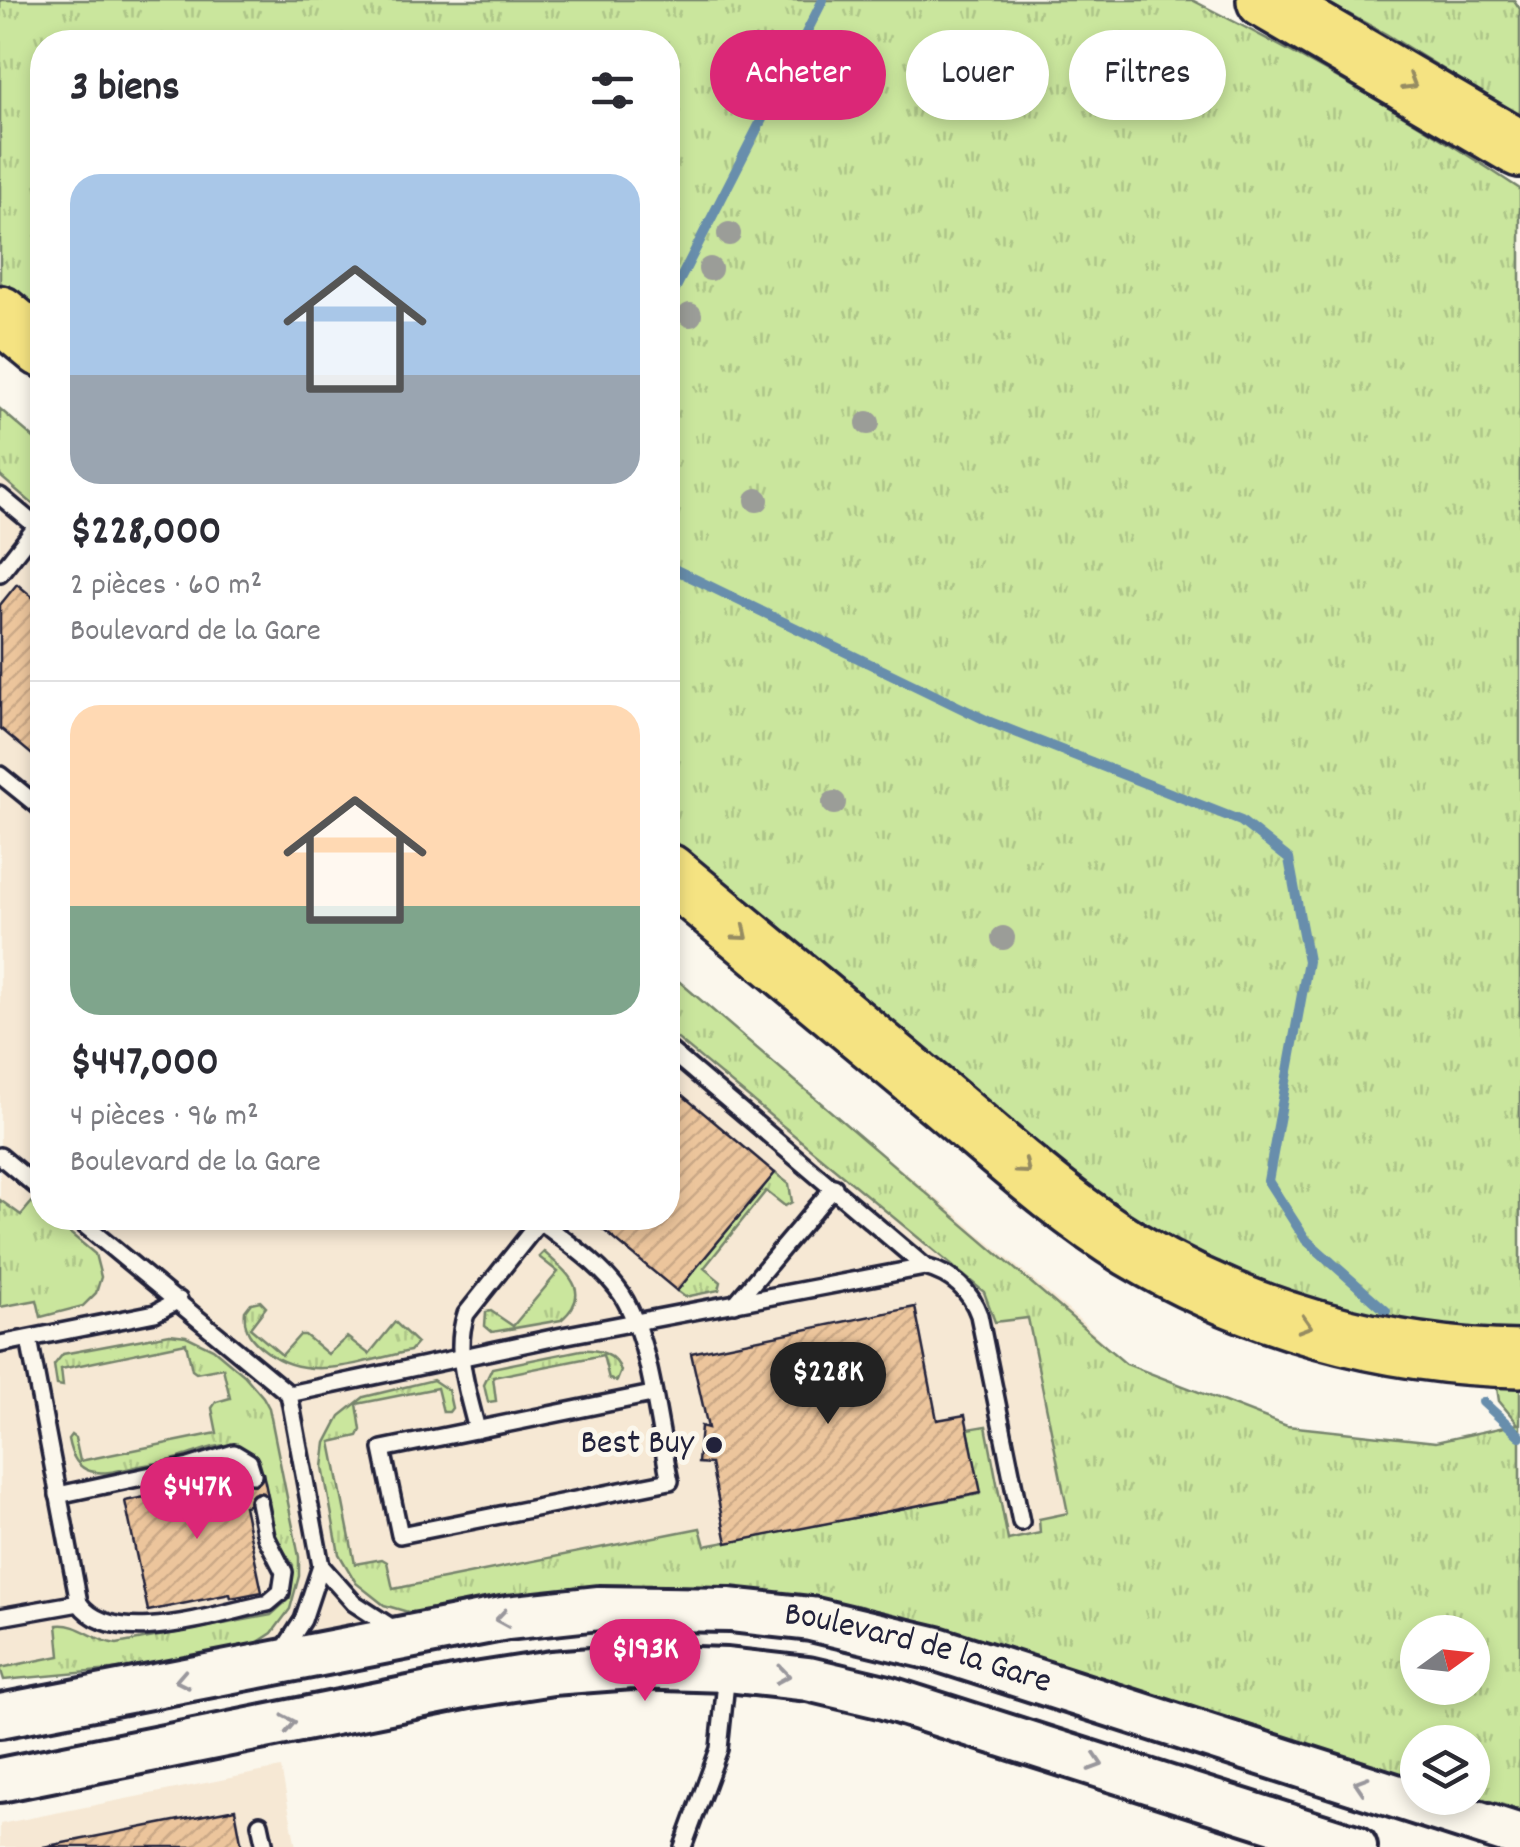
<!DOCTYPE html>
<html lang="fr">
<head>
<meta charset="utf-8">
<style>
	:root { --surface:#fff; --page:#f2f2f3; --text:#2b2b33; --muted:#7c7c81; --line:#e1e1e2; --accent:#db2777 }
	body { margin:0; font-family:Dekko,sans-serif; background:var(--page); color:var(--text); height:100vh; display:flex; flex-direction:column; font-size:38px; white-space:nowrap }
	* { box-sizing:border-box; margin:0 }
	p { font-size:32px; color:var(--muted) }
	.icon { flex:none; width:55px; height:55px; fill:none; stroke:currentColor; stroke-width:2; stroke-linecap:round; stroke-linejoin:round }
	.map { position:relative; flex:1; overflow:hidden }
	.sheet { position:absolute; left:30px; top:30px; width:650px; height:1200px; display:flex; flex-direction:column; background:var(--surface); border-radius:40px; box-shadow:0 5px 15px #0003 }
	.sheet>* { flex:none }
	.hud { position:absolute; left:710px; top:30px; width:660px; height:90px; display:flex; gap:20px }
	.needle { width:65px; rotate:75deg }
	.controls { position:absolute; left:1400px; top:1615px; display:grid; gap:20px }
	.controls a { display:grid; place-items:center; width:90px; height:90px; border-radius:50%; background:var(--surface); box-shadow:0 5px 15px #0003; font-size:50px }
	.price { position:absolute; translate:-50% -85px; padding:0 22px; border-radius:35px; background:var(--accent); color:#fff; font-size:32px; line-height:65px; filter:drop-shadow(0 2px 5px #0008) }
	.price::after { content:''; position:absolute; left:50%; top:60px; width:30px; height:22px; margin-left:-15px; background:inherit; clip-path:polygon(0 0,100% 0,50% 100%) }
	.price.current { background:#222; color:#fff }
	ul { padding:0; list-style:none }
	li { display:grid; align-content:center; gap:20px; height:530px; padding:0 40px }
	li+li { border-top:2px solid var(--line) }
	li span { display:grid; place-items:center; height:310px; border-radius:30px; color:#555 }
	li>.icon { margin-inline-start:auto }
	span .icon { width:180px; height:180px; fill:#fffc; stroke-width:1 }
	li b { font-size:42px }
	h2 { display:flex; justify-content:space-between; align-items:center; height:120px; padding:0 40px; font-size:42px }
	.chip { padding:0 35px; border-radius:45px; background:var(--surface); box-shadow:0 5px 15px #0003; font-size:35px; line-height:90px }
	.chip.current { background:var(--accent); color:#fff }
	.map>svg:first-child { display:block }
</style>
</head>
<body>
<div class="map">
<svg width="1520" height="1847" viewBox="0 0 1520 1847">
	<defs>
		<pattern id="grass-tufts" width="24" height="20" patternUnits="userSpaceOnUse" patternTransform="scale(2.5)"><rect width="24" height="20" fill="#cae69d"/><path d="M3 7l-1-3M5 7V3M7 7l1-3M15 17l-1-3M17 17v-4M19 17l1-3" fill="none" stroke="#adc588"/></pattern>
		<pattern id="building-hatch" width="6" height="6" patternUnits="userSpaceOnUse" patternTransform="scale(2.5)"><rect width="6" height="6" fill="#ecc59c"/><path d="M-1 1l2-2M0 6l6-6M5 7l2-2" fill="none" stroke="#caa987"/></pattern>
	</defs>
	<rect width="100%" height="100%" fill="#fbf7ec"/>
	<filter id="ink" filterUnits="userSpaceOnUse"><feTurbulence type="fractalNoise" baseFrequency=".01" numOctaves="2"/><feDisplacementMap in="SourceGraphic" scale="20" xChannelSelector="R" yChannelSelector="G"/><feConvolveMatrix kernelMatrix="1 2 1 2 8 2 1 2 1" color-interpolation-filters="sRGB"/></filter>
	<g filter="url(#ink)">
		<g fill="#f6e8d4">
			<path d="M0,431L42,465V1218H668V978L951,1210L1080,1320L1126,1364L1119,1593L954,1632L855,1606L794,1595L715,1587L583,1588L519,1594L353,1628L108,1671L36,1675L4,1680L0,1673Z"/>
			<path d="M281,1768L296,1847H0V1824Z"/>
		</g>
		<g fill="url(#grass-tufts)" stroke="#76846c" stroke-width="2.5" fill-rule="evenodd">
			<path d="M0,0H1192C1305,57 1414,119 1520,189V1336L1378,1323L1234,1273L1176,1244L1132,1218L1052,1158L668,839V42H42V317L0,282Z"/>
			<path d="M1323,0H1514L1520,9V116L1386,34Z"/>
			<path d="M0,409L42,445V512L0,476Z"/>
			<path d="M668,972L1126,1364L1287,1426L1436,1442L1518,1424L1499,1401L1497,1388L1520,1387V1810L1473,1796L1472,1742H1418L1417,1779L1099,1682L954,1632L855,1606L794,1595L715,1587L645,1586L519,1594L426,1612H408L384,1605L356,1583L339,1554L323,1467L326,1443L340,1416L364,1397L433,1380L448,1390L452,1408L449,1412H443L437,1388L357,1404L361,1430L358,1436L331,1442L355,1564L382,1559L387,1562L393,1589L700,1528L705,1546L980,1494L968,1429L986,1426L1008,1540L1040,1533L1039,1519L1068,1513L1028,1318L995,1322L984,1292L668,1031ZM1418,1632H1472V1688H1418Z"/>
			<path d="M775,1173L789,1184L792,1202L785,1206L766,1191L704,1268L721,1282L719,1290L685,1297L677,1291Z"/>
			<path d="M0,1200L21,1215L32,1202L42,1210V1218H52L95,1254L101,1277L96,1293L83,1306L41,1317L37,1300L0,1307Z"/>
			<path d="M544,1252C567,1273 594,1292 561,1320L492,1332L485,1326L486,1312L491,1311L513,1326L558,1272L539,1257Z"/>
			<path d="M260,1301L266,1307L250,1328L282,1355L300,1335H305L328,1354L347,1337L369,1354L395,1322L417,1343L410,1351C362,1361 308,1384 266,1351C251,1340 243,1330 245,1311L251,1303Z"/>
			<path d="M170,1334L186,1336L213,1349L244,1375L263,1397L269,1408L299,1557V1576L290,1609L272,1633L252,1646L154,1666L4,1680L0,1668L60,1656L57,1625C78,1622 95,1642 117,1644L271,1615L290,1598L293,1565L272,1532L263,1473H260C248,1430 217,1446 185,1456C171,1462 155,1463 140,1466C106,1473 76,1484 68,1439L71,1435L75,1438L80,1461L217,1433L212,1408L216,1402L230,1398L223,1368L196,1373L192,1370L186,1343L61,1369L63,1386L57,1385L54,1365L63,1354Z"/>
			<path d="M581,1350C598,1349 616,1354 621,1371L617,1381L609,1379L603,1355L493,1377L496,1401L488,1402L484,1385L492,1368Z"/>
		</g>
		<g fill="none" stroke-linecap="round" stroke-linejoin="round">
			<g stroke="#678eac" stroke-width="10">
				<path d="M668,303L823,0"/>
				<path d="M668,566L990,722L1241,821L1289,859L1308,961L1268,1181L1306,1240L1386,1311"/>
				<path d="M1483,1402L1520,1436"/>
			</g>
		</g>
		<g fill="url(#building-hatch)" stroke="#22223b" stroke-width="2.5">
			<path d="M17,584L42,605V763L0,728V605Z"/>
			<path d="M668,1083L775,1173L677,1291L589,1218H668Z"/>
			<path d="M915,1307L937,1420L965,1415L981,1493L727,1543L711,1464L698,1463L701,1426L708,1428L691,1353Z"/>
			<path d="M263,1473L269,1501L244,1506L262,1592L231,1598L230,1594L148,1611L125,1501Z"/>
			<path d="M235,1809L242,1847H43Z"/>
		</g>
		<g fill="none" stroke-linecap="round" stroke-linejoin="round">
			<g stroke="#22223b" stroke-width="22">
				<g id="lane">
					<path d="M0,496L42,531"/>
					<path d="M0,573L37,526"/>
					<path d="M0,775L42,809"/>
					<path d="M668,1049L925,1267C951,1274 970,1290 979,1315L1021,1522"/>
					<path d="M0,1156L42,1191"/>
					<path d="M76,1218L289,1394L321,1566L303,1620L283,1651"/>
					<path d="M536,1218C565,1241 601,1264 622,1295C651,1341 658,1427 670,1481L400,1535L382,1449L652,1394"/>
					<path d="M735,1304L834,1187"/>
					<path d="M0,1344L155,1313L179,1300"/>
					<path d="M289,1394L562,1336L925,1267"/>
					<path d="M477,1430C468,1392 453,1352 466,1314L540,1221"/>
					<path d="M58,1495L189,1467L234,1453L249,1462L253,1475"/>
					<path d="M321,1566L354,1603L397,1631"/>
					<path d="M79,1603C113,1651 218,1613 268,1603L281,1592L284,1572L266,1537L259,1502"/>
					<path d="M0,1617L79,1603L29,1339"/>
					<path d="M260,1824L265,1847"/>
					<path d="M683,1847L719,1749L727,1673"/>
				</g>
			</g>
			<g stroke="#22223b" stroke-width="50">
				<g id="secondary">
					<path id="s1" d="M0,1716L507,1618L599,1608L730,1610L811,1619L937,1649L1520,1836"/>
					<path d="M0,1780L469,1686L552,1673L632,1667L727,1670L808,1679L884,1697L1355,1847"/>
				</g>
			</g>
			<g stroke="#22223b" stroke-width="62">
				<g id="highway">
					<path d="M1265,0L1520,149"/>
					<path d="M0,314L42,349"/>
					<path d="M668,872C753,943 838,1014 924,1085C991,1140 1056,1203 1131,1249C1248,1319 1384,1357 1520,1359"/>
				</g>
			</g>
			<use href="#lane" stroke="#fbf7ec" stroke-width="15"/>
			<use href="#secondary" stroke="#fbf7ec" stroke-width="42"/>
			<use href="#highway" stroke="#f5e382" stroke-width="55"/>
		</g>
		<g fill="#9b9d98">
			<circle cx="729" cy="234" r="12"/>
			<circle cx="710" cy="269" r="12"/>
			<circle cx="690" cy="315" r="12"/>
			<circle cx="868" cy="423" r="12"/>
			<circle cx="757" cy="500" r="12"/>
			<circle cx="834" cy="803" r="12"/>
			<circle cx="1003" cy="938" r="12"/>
		</g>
		<defs><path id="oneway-chevron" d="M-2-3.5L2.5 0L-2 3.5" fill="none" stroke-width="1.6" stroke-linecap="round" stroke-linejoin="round" transform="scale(2.5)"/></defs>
		<g stroke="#968c62">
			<use href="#oneway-chevron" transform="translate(1410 83) rotate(31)"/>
			<use href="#oneway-chevron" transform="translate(742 934) rotate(40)"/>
			<use href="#oneway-chevron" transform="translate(1024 1168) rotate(40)"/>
			<use href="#oneway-chevron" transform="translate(1305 1325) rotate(17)"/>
		</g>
		<g stroke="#99979c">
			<use href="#oneway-chevron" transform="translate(502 1619) rotate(171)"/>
			<use href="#oneway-chevron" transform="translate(783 1675) rotate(9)"/>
			<use href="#oneway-chevron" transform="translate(182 1680) rotate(169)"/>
			<use href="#oneway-chevron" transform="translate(289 1723) rotate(-11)"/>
			<use href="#oneway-chevron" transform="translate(1096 1763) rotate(18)"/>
			<use href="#oneway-chevron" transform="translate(1361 1784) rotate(-162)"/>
		</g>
	</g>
	<circle fill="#22223b" stroke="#fbf7ec" stroke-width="4" cx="714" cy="1445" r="10"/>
	<g text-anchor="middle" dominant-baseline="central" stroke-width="10" stroke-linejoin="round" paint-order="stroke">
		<g font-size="35" fill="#22223b" stroke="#fbf7ec" text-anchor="end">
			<text x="694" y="1445">Best Buy</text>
		</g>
		<g font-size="35" fill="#22223b" stroke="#fbf7ec">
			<text stroke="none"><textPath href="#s1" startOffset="932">Boulevard de la Gare</textPath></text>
		</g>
	</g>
</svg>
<div class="controls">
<a><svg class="needle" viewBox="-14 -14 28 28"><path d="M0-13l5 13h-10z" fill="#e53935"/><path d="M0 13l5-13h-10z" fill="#7c7c81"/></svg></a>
<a><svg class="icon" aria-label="layers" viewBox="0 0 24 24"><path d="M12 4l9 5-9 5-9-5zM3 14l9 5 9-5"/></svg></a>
</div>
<b class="price current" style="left:828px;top:1427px">$228K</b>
<b class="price" style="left:197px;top:1542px">$447K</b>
<b class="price" style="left:645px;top:1704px">$193K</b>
<div class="hud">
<a class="chip current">Acheter</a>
<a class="chip">Louer</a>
<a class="chip">Filtres</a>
</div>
<section class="sheet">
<h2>3 biens<svg class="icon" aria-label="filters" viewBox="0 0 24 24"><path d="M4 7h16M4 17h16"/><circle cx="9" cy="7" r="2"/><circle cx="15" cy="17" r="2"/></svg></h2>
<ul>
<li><span style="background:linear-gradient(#a9c7e8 65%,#9aa5b1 0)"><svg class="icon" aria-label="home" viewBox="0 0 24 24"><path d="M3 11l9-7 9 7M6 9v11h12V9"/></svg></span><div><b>$228,000</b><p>2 pièces · 60 m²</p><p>Boulevard de la Gare</p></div></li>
<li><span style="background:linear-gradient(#ffd9b3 65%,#7fa58c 0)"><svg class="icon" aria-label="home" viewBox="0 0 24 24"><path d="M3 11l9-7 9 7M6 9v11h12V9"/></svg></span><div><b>$447,000</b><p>4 pièces · 96 m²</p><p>Boulevard de la Gare</p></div></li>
</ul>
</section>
</div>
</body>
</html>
